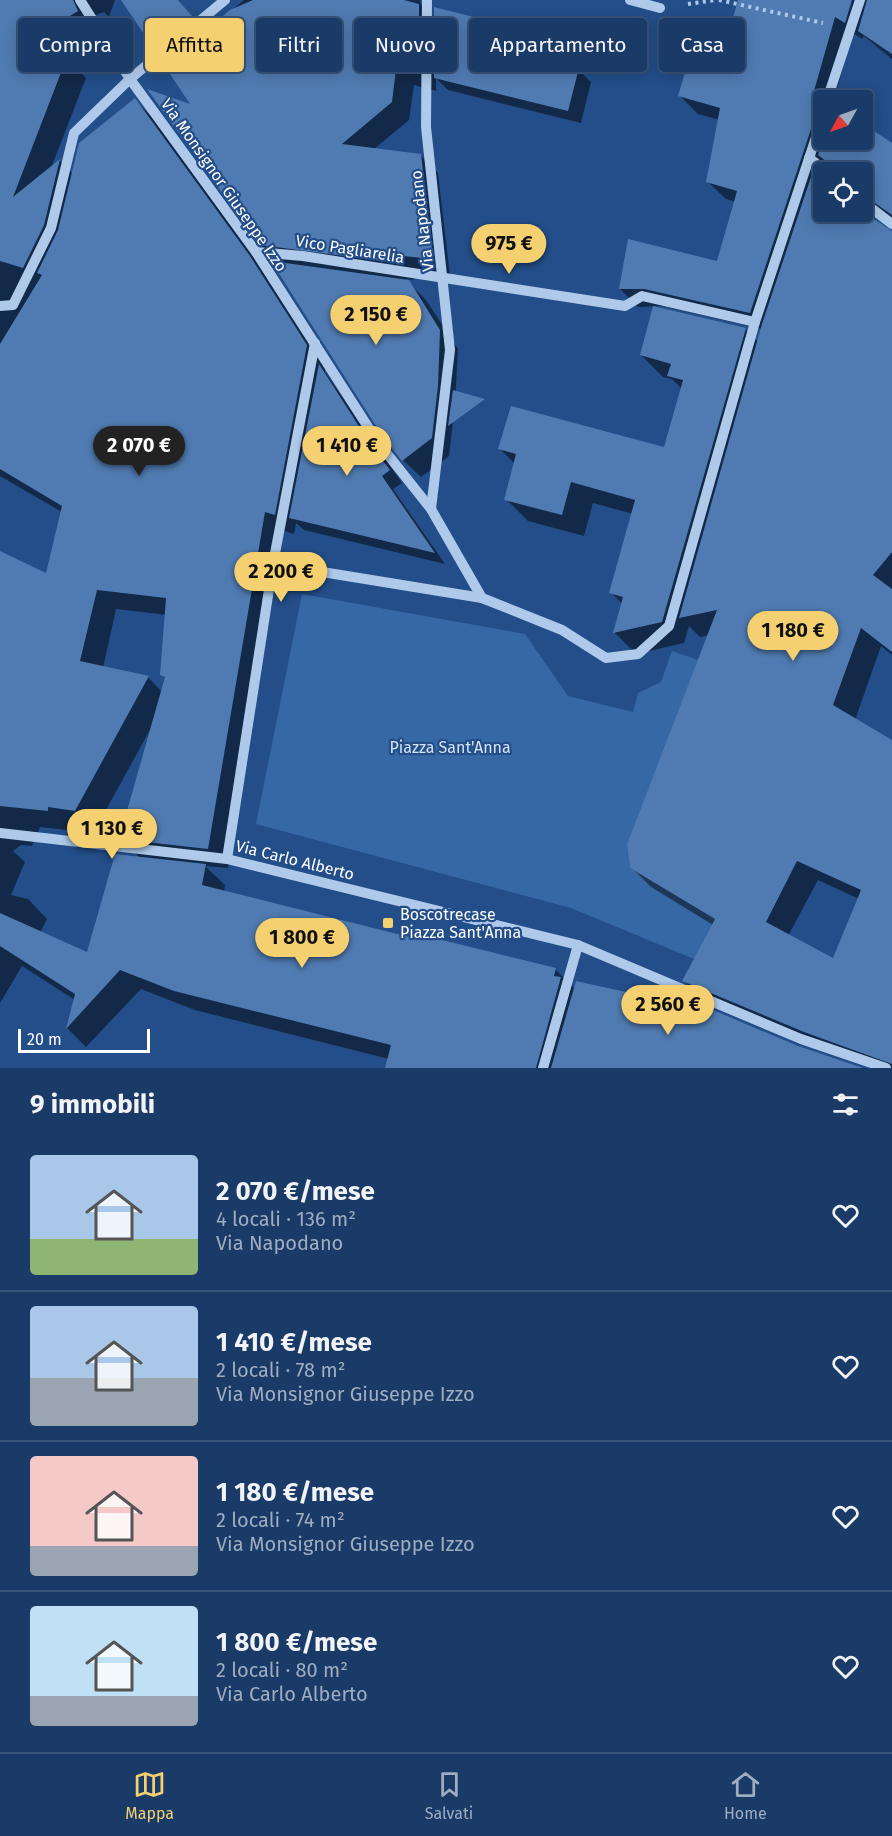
<!DOCTYPE html>
<html lang="it">
<head>
<meta charset="utf-8">
<style>
	:root { --surface:#1a3a67; --page:#23416d; --text:#f1f3f6; --muted:#9fadc0; --line:#38547b; --accent:#f5d071 }
	body { margin:0; font-family:"Fira Sans",sans-serif; background:var(--page); color:var(--text); height:100vh; display:flex; flex-direction:column; font-size:22px; white-space:nowrap }
	* { box-sizing:border-box; margin:0 }
	p { font-size:20px; color:var(--muted) }
	.icon { flex:none; width:33px; height:33px; fill:none; stroke:currentColor; stroke-width:2; stroke-linecap:round; stroke-linejoin:round }
	.map { position:relative; height:1068px; overflow:hidden }
	.drawer { display:flex; flex-direction:column; background:var(--surface); flex:1 }
	.drawer>* { flex:none }
	.top-card { position:absolute; left:18px; top:18px; width:856px; height:54px; display:flex; gap:12px }
	.needle { width:39px; rotate:230deg }
	.buttons { position:absolute; left:813px; top:90px; display:grid; gap:12px }
	.buttons a { display:grid; place-items:center; width:60px; height:60px; border-radius:6px; background:var(--surface); box-shadow:0 3px 15px #0003,0 0 0 2px var(--line); font-size:30px }
	.scale { position:absolute; left:18px; bottom:15px; width:132px; box-sizing:border-box; padding-left:6px; border:3px solid #fff; border-top:0; font-size:16px; line-height:21px; white-space:nowrap; color:#fff; -webkit-text-stroke:4px #234e89; paint-order:stroke }
	.price { position:absolute; translate:-50% -51px; padding:0 14px; border-radius:21px; background:var(--accent); color:#111; font-size:20px; line-height:39px; filter:drop-shadow(0 2px 3px #0008) }
	.price::after { content:''; position:absolute; left:50%; top:36px; width:18px; height:14px; margin-left:-9px; background:inherit; clip-path:polygon(0 0,100% 0,50% 100%) }
	.price.on { background:#222; color:#fff }
	ul { padding:0; list-style:none }
	li { display:flex; align-items:center; gap:18px; height:150px; padding:0 30px }
	li+li { border-top:2px solid var(--line) }
	li span { display:grid; place-items:center; flex:none; width:168px; height:120px; border-radius:6px; color:#555 }
	li>.icon { margin-inline-start:auto }
	span .icon { width:72px; height:72px; fill:#fffc; stroke-width:1 }
	li b { font-size:26px }
	h2 { display:flex; justify-content:space-between; align-items:center; height:72px; padding:0 30px; font-size:26px }
	.tag { padding:0 21px; border-radius:6px; background:var(--surface); box-shadow:0 3px 15px #0003,0 0 0 2px var(--line); font-size:21px; line-height:54px }
	.tag.on { background:var(--accent); color:#111 }
	.tab-bar { display:flex; justify-content:space-around; align-items:center; height:84px; border-top:2px solid var(--line); background:var(--surface); font-size:16px; color:var(--muted) }
	.tab-bar a { display:grid; justify-items:center; gap:3px }
	.tab-bar .on { color:var(--accent) }
	.map>svg:first-child { display:block }
</style>
</head>
<body>
<div class="map">
<svg width="892" height="1068" viewBox="0 0 892 1068">
	<rect width="100%" height="100%" fill="#234e89"/>
	<path fill="#3768a6" d="M302,594L525,634L568,696L633,712L638,693L661,682L672,651L698,660L627,844L630,868L715,919L694,959L571,908L256,824Z"/>
	<g fill="#0007" fill-rule="evenodd">
		<path d="M0,0H115L109,17L104,12L93,16L97,31L57,55L66,58L86,78L51,168L60,161L73,174L135,100L155,120L269,278L326,366L325,372L402,483L393,489L445,564L304,530L296,523L294,534L284,531L228,868L205,866L225,885L224,892L418,941L555,969L575,989L798,1048L860,1068H387L389,1059L195,1010L141,989L86,1047L67,1028L75,1000L22,966L0,1003V553L47,575L62,512L0,476ZM116,609L167,615L162,674L166,679L162,692L148,677L103,668ZM151,728L121,839L140,858L88,954L40,933L47,919L28,899L11,895L25,862L13,851L21,845L32,846L40,827L67,830L68,826L95,830Z"/>
		<path d="M123,0H178L206,32L244,0H420L426,23L436,33L552,38L565,51L561,65L578,69L591,82L581,123L448,90L436,78V91L414,85L409,120L374,149L421,156L438,173L450,276L409,272L414,280L405,279L426,300L458,349L455,405L449,456L421,477L403,460L281,264L261,244L194,107L167,60L155,48Z"/>
		<path d="M740,0H892V59L864,36L862,39L853,33L834,100H824V140H862L892,145V217H875L876,223L892,232V655L881,646L855,720L892,742V1068H874L704,1000L684,981L713,925L651,887L631,867L709,635L700,637L689,626L684,643L636,654L614,632L622,604L611,592L633,514L593,503L584,536L528,521L506,499L515,464L499,448L665,449L682,389L672,379L663,377L641,355L745,329L759,343L762,329L663,306L638,307L620,289L718,263L736,202L726,199L708,182L720,120L698,114L680,96L721,69ZM824,160L835,172H862V212H824L819,176ZM818,880L859,899L834,960L788,936Z"/>
	</g>
	<g fill="#507bb2" fill-rule="evenodd">
		<path d="M0,0H73L78,11L27,42L67,57L13,197L60,159L44,225L23,268L0,261Z"/>
		<path d="M121,0H178L193,17L154,49Z"/>
		<path d="M253,0H404L419,4V74L396,69L392,102L342,144L421,154L433,259L393,255L398,263L260,245L147,89L190,104L162,62L203,28L205,31L230,10Z"/>
		<path d="M738,0H852L845,23L835,17L814,91L821,95L822,106L817,111L750,313L644,289H619L628,239L717,261L737,191L706,182L720,108L678,96L689,59L720,67Z"/>
		<path d="M867,0H892V54L858,31Z"/>
		<path d="M434,7L553,37L547,60L579,68L568,111L434,78Z"/>
		<path d="M135,98L250,256L307,345L275,515L265,512L208,849L119,839L165,677L160,675L166,598L97,590L80,661L149,676L75,811L48,807V811L0,806V551L46,573L62,506L0,469V344L42,275L37,273L58,230L79,143Z"/>
		<path d="M862,123L892,143V215L862,194V172H834L832,166L818,155L824,138L862,140Z"/>
		<path d="M813,171L824,178V212L862,211L892,231V552L873,575L892,589V652L861,628L833,705L892,740V1064L804,1032L682,981L715,919L630,868L627,844L717,610L679,618L762,324ZM797,861L861,890L833,958L766,922Z"/>
		<path d="M271,261L409,280L440,330L438,386L432,438L402,461L383,437Z"/>
		<path d="M653,306L746,328L662,622L613,633L623,597L609,593L635,500L571,482L562,515L504,500L516,454L498,449L511,406L664,447L683,380L667,376L671,364L640,355Z"/>
		<path d="M319,364L371,445L390,470L382,476L435,553L289,518Z"/>
		<path d="M453,390L485,399L448,426Z"/>
		<path d="M115,854L206,864L202,885L417,939L418,934L556,968L554,976L561,977L536,1068H385L391,1045L174,991L120,970L66,1029L75,994L0,946V913L87,952Z"/>
		<path d="M576,981L671,1002L675,994L798,1046L863,1068H551Z"/>
	</g>
	<g fill="none" stroke-linecap="round" stroke-linejoin="round">
		<g stroke="#aec9ea" stroke-width="4" stroke-dasharray="3 4.5" stroke-linecap="butt">
			<path d="M719,0L823,23"/>
			<path d="M688,4L716,0"/>
		</g>
		<g stroke="#aec9ea" stroke-width="10">
			<path d="M80,0L130,79L256,252L377,441L431,509L482,598"/>
			<path d="M427,0L426,127L450,350L431,509"/>
			<path d="M630,0L660,8"/>
			<path d="M827,100L860,0"/>
			<path d="M809,158L827,172"/>
			<path d="M862,201L892,224"/>
			<path d="M256,252L303,256L625,306L642,296L755,322"/>
			<path d="M0,306L13,305L51,228L74,133L130,79L225,0"/>
			<path d="M273,564L482,598L562,630L606,658L638,654L669,626L755,322L824,113"/>
			<path d="M0,833L227,859L578,945L801,1039L886,1068"/>
			<path d="M227,859L273,564L315,343"/>
			<path d="M543,1068L578,945"/>
		</g>
	</g>
	<rect fill="#f5d071" stroke="#234e89" stroke-width="2" x="382" y="917" width="12" height="12" rx="3"/>
	<g text-anchor="middle" dominant-baseline="central" stroke-width="4.5" stroke-linejoin="round" paint-order="stroke">
		<g font-size="16" fill="#fff" stroke="#234e89">
			<text transform="translate(224 185) rotate(55)">Via Monsignor Giuseppe Izzo</text>
			<text transform="translate(422 221) rotate(-97)">Via Napodano</text>
			<text transform="translate(350 249) rotate(9)">Vico Pagliarelia</text>
			<text transform="translate(295 860) rotate(14)">Via Carlo Alberto</text>
		</g>
		<g font-size="16" fill="#d3e3f7" stroke="#234e89">
			<text x="450" y="747">Piazza Sant'Anna</text>
		</g>
		<g font-size="16" fill="#fff" stroke="#234e89" text-anchor="start">
			<text x="400" y="914">Boscotrecase<tspan x="400" dy="18">Piazza Sant'Anna</tspan></text>
		</g>
	</g>
</svg>
<div class="buttons">
<a><svg class="needle" viewBox="-14 -14 28 28"><path d="M0-13l5 13h-10z" fill="#e53935"/><path d="M0 13l5-13h-10z" fill="#9fadc0"/></svg></a>
<a><svg class="icon" aria-label="locate" viewBox="0 0 24 24"><circle cx="12" cy="12" r="6"/><path d="M12 2v4M12 18v4M2 12h4M18 12h4"/></svg></a>
</div>
<div class="scale">20 m</div>
<b class="price" style="left:509px;top:275px">975 €</b>
<b class="price" style="left:376px;top:346px">2 150 €</b>
<b class="price on" style="left:139px;top:477px">2 070 €</b>
<b class="price" style="left:347px;top:477px">1 410 €</b>
<b class="price" style="left:281px;top:603px">2 200 €</b>
<b class="price" style="left:793px;top:662px">1 180 €</b>
<b class="price" style="left:112px;top:860px">1 130 €</b>
<b class="price" style="left:302px;top:969px">1 800 €</b>
<b class="price" style="left:668px;top:1036px">2 560 €</b>
<div class="top-card">
<a class="tag">Compra</a>
<a class="tag on">Affitta</a>
<a class="tag">Filtri</a>
<a class="tag">Nuovo</a>
<a class="tag">Appartamento</a>
<a class="tag">Casa</a>
</div>
</div>
<section class="drawer">
<h2>9 immobili<svg class="icon" aria-label="filters" viewBox="0 0 24 24"><path d="M4 7h16M4 17h16"/><circle cx="9" cy="7" r="2"/><circle cx="15" cy="17" r="2"/></svg></h2>
<ul>
<li><span style="background:linear-gradient(#a9c7e8 70%,#8fb573 0)"><svg class="icon" aria-label="home" viewBox="0 0 24 24"><path d="M3 11l9-7 9 7M6 9v11h12V9"/></svg></span><div><b>2 070 €/mese</b><p>4 locali · 136 m²</p><p>Via Napodano</p></div><svg class="icon" aria-label="heart" viewBox="0 0 24 24"><path d="M12 20l-8-8c-3-5 5-10 8-4 3-6 11-1 8 4z"/></svg></li>
<li><span style="background:linear-gradient(#a9c7e8 60%,#9aa5b1 0)"><svg class="icon" aria-label="home" viewBox="0 0 24 24"><path d="M3 11l9-7 9 7M6 9v11h12V9"/></svg></span><div><b>1 410 €/mese</b><p>2 locali · 78 m²</p><p>Via Monsignor Giuseppe Izzo</p></div><svg class="icon" aria-label="heart" viewBox="0 0 24 24"><path d="M12 20l-8-8c-3-5 5-10 8-4 3-6 11-1 8 4z"/></svg></li>
<li><span style="background:linear-gradient(#f6c9c9 75%,#9aa5b1 0)"><svg class="icon" aria-label="home" viewBox="0 0 24 24"><path d="M3 11l9-7 9 7M6 9v11h12V9"/></svg></span><div><b>1 180 €/mese</b><p>2 locali · 74 m²</p><p>Via Monsignor Giuseppe Izzo</p></div><svg class="icon" aria-label="heart" viewBox="0 0 24 24"><path d="M12 20l-8-8c-3-5 5-10 8-4 3-6 11-1 8 4z"/></svg></li>
<li><span style="background:linear-gradient(#bfe0f5 75%,#9aa5b1 0)"><svg class="icon" aria-label="home" viewBox="0 0 24 24"><path d="M3 11l9-7 9 7M6 9v11h12V9"/></svg></span><div><b>1 800 €/mese</b><p>2 locali · 80 m²</p><p>Via Carlo Alberto</p></div><svg class="icon" aria-label="heart" viewBox="0 0 24 24"><path d="M12 20l-8-8c-3-5 5-10 8-4 3-6 11-1 8 4z"/></svg></li>
</ul>
</section>
<nav class="tab-bar">
<a class="on"><svg class="icon" aria-label="map" viewBox="0 0 24 24"><path d="M3 6l6-2 6 2 6-2v14l-6 2-6-2-6 2zM9 4v14M15 6v14"/></svg>Mappa</a>
<a><svg class="icon" aria-label="saved" viewBox="0 0 24 24"><path d="M7 4h10v16l-5-4-5 4z"/></svg>Salvati</a>
<a><svg class="icon" aria-label="home" viewBox="0 0 24 24"><path d="M3 11l9-7 9 7M6 9v11h12V9"/></svg>Home</a>
</nav>
</body>
</html>
